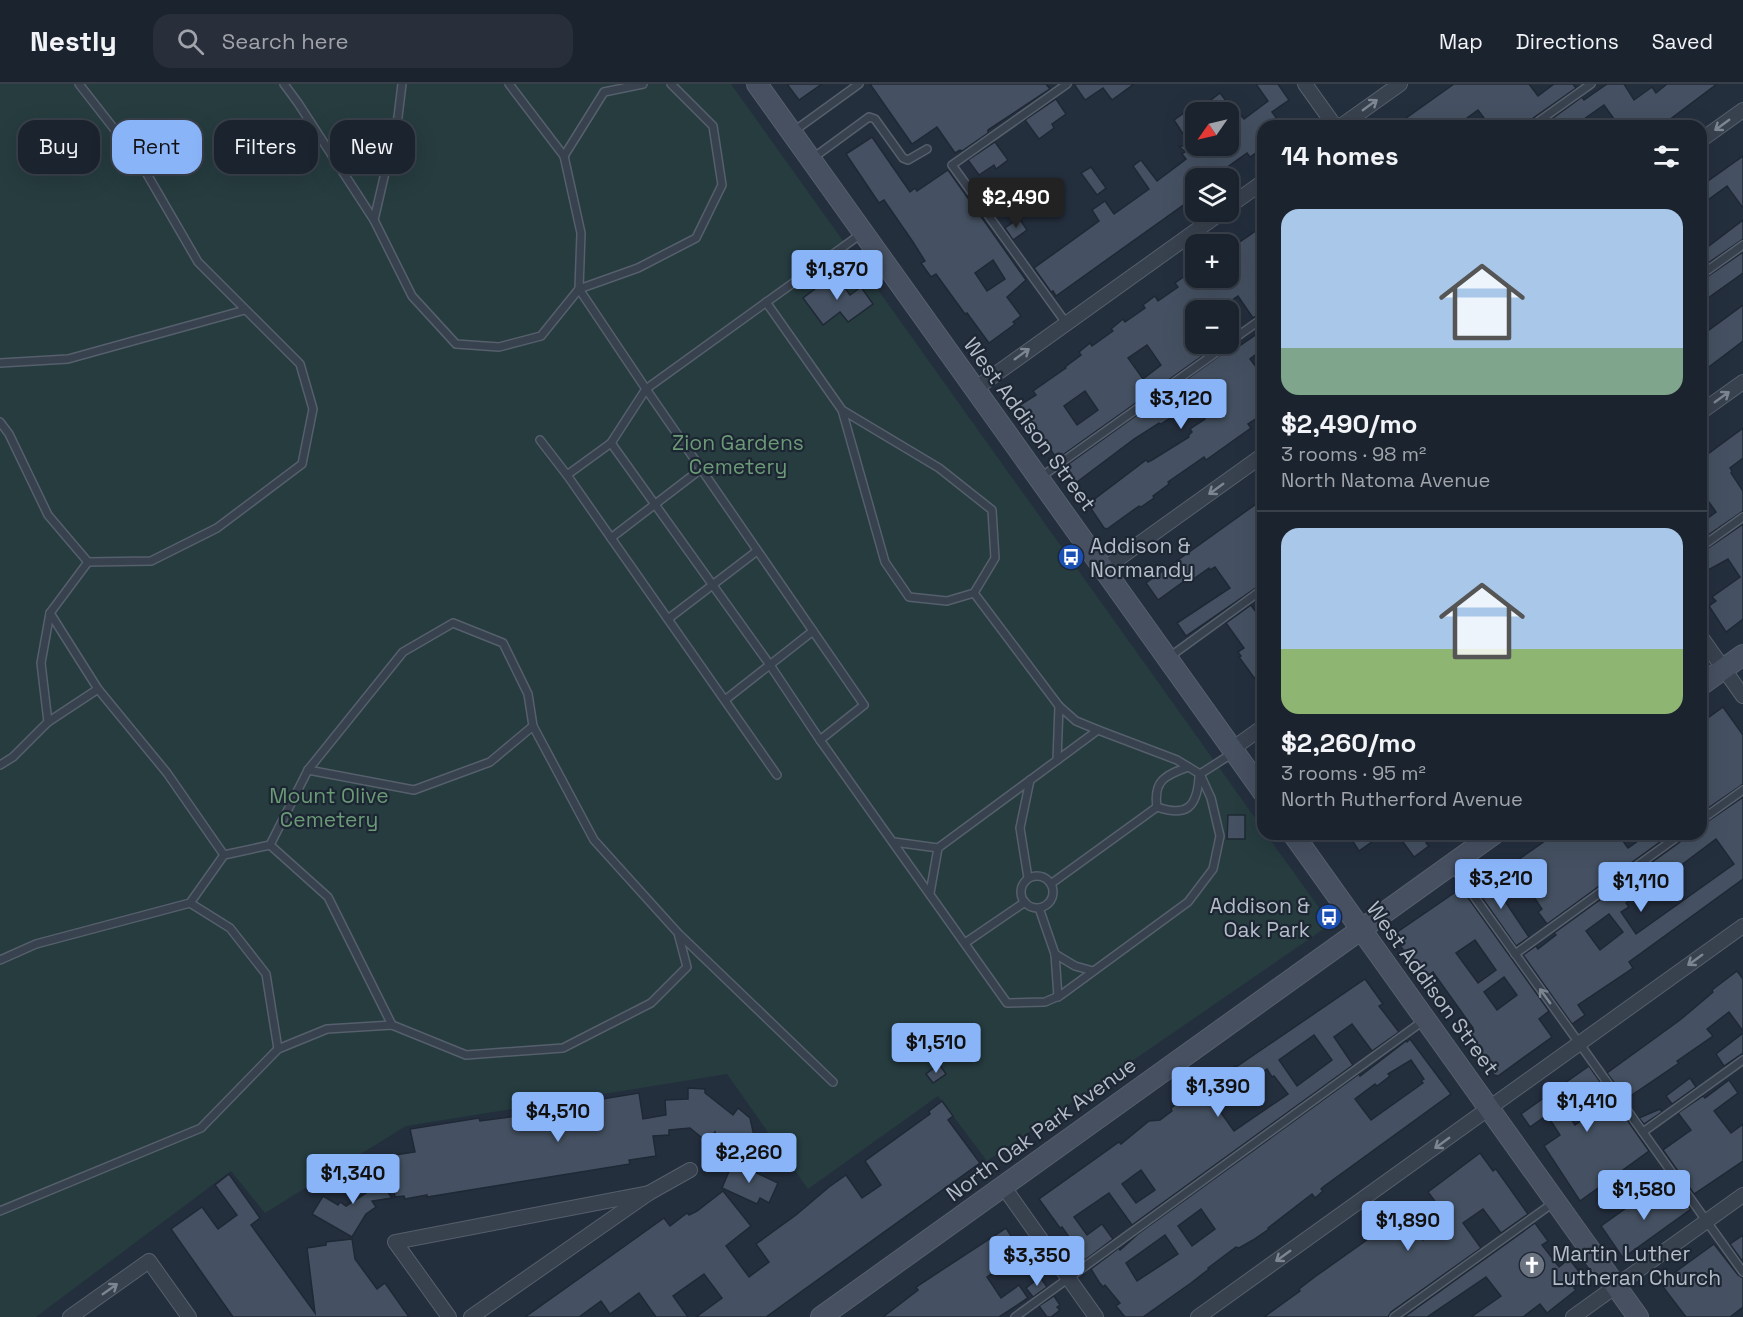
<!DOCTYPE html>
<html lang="en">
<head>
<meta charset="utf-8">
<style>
	:root { --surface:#1b232e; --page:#282f3a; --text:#f1f3f6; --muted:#a0a4aa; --line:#39404a; --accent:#8ab4f8 }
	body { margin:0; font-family:"Space Grotesk",sans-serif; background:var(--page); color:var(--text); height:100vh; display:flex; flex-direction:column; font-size:22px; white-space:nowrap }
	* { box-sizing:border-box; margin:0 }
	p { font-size:20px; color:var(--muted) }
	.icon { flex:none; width:33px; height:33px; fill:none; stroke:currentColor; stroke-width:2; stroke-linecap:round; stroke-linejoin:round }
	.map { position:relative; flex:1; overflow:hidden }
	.panel { position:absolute; left:1257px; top:36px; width:450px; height:720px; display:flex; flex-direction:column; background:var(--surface); border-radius:18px; box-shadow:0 6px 24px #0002,0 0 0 2px var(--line) }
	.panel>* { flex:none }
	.top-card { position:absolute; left:18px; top:36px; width:570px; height:54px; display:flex; gap:12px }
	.needle { width:39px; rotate:236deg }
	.buttons { position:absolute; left:1185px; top:18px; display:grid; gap:12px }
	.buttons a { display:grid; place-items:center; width:54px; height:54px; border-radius:12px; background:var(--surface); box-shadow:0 6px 24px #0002,0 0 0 2px var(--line); font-size:30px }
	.price { position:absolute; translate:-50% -51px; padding:0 14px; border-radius:6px; background:var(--accent); color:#111; font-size:20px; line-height:39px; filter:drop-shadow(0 2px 3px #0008) }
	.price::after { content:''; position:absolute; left:50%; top:36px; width:18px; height:14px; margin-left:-9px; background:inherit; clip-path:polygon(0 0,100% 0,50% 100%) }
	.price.active { background:#222; color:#fff }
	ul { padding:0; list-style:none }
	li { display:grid; align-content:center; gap:12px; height:318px; padding:0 24px }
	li+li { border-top:2px solid var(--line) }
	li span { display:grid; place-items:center; height:186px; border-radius:18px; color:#555 }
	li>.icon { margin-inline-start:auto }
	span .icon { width:108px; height:108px; fill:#fffc; stroke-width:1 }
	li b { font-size:26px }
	h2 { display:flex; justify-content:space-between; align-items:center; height:72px; padding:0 24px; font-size:26px }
	.chip { padding:0 21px; border-radius:18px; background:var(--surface); box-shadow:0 6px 24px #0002,0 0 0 2px var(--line); font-size:21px; line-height:54px }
	.chip.active { background:var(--accent); color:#111 }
	header { display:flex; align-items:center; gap:36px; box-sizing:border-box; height:84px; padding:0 30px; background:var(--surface); border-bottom:2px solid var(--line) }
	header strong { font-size:28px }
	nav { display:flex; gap:33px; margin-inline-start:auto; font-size:21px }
	.search { width:420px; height:54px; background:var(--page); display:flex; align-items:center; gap:15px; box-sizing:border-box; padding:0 21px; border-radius:18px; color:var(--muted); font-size:22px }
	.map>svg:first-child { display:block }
</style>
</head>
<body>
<header>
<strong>Nestly</strong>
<div class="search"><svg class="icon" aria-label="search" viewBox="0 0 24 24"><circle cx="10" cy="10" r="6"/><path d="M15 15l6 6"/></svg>Search here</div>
<nav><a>Map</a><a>Directions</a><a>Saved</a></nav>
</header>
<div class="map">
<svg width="1743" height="1233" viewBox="0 0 1743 1233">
	<rect width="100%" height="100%" fill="#242f3e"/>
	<path fill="#263c3f" d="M0,0H731L1263,745V750H1266L1331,840L987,1077L938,1012L808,1105L727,990L406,1042L265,1129L231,1087L36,1233H0Z"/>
	<g fill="#455162" stroke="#1f2835" stroke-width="1.5" fill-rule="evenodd">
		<path d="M787,0H822L799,16Z"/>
		<path d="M870,0H1046L1050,5L988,46V49L962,67L960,66L955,69L937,43L912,60Z"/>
		<path d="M1074,0H1134L1112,16L1103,4L1085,16Z"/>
		<path d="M1256,0H1278L1289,16L1272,28L1282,42H1263V57L1259,59L1263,64L1250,73L1247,69L1212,94H1196V112L1056,212L1053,207L1051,208L1034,184L1099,137L1092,126L1105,117L1114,130L1149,105L1133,82L1141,76L1157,97L1186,75L1182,70L1185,68L1179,62H1191L1174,36L1184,29L1196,47V62H1228V28H1220L1211,16L1220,9L1237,31L1239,29L1244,35L1268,17Z"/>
		<path d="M1454,0H1529L1538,12L1554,0H1573L1576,4L1529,37L1526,42H1490L1478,26L1456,42H1395Z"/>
		<path d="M1607,0H1624L1634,16L1652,3L1656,9L1667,0H1717L1661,42H1619L1604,21L1574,42H1542L1582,13L1584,16Z"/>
		<path d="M1056,15L1066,30L1052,40L1054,44L1039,55L1025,36Z"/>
		<path d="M872,53L910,108L915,104L917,107L948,86L1026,196L1007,213L1021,232L1013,238L1015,240L989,259L967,229L965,230L936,190L931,193L921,179L925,177L913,158L884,116L879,119L846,70ZM993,176L1005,195L987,207L975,189Z"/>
		<path d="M995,58L1008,76L996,85L994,81L979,91L968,76Z"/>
		<path d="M1743,72V124L1727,102L1701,121V102Z"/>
		<path d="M1091,83L1106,104L1097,111L1081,89Z"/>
		<path d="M1019,134L1027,146L1013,156L1005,144Z"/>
		<path d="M1743,136V155L1701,184V168Z"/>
		<path d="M1263,142V178L1259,181L1263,187V228L1253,234L1238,212L1219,225L1215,219L1203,226H1196V260H1219L1057,375L1020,321L1036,311L1033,307L1066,284L1065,283L1081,271L1079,268L1090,259L1092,262L1113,247L1111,245L1123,235L1125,238L1145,224L1143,221L1155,212L1158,217L1178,203L1175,199L1189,189L1192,194H1228V166ZM1147,261L1161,281L1143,295L1128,274ZM1085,307L1098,326L1077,341L1064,322Z"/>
		<path d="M1743,168V189L1701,219V197Z"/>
		<path d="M835,190L850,211L861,203L873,220L848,238L840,228L823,241L803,214Z"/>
		<path d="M1743,221V257L1701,289V252Z"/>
		<path d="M1263,241V265L1250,275L1263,292V330L1248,340L1251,344L1206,376L1204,373L1168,398L1169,400L1153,412L1154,414L1141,423L1139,422L1107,445L1104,444L1088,420L1146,376L1148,378L1152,376L1189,353L1188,352L1192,348L1190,345L1205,335L1191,316L1168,332L1170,334L1161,340L1159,339L1134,355L1073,401L1063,384L1236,260L1238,263L1261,247L1259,244Z"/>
		<path d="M1743,344V374L1730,384L1732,387L1731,389L1743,407V427L1701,456V439L1716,428L1701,407V375Z"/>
		<path d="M1263,415V499L1186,552L1177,539L1230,504L1215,483L1210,486L1209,484L1192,496L1190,493L1158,516L1146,499Z"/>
		<path d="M1743,440V535L1726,548L1709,522L1716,517L1712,513L1740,493L1728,475L1701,490V469Z"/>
		<path d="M1251,521L1263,538V606L1239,573L1241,572L1238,568L1244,564L1226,539Z"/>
		<path d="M1723,623L1743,651V700L1701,729V639Z"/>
		<path d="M1743,713V795L1629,878L1633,884L1578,921L1585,931L1572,940L1523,871L1536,862L1538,865L1556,851L1554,849L1684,755L1687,750H1701V742ZM1716,755L1734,780L1636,850L1621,828L1629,823L1626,819L1671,787L1672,788ZM1609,830L1623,848L1600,866L1586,847Z"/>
		<path d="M1228,731H1245V755H1227Z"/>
		<path d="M1348,750H1383L1359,767Z"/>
		<path d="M1397,750H1438L1426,759L1429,762L1414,773Z"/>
		<path d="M1555,750H1618L1628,764L1648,750H1671L1547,840L1538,828L1542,825L1530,807L1525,811L1505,785Z"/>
		<path d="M1485,792L1488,797L1490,795L1529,853L1516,862L1473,801Z"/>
		<path d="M1460,805L1462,809L1464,808L1549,927L1539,935L1552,953L1498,992L1494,991L1464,950L1473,944L1433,888L1423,895L1393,851ZM1475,856L1496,886L1478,899L1456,869ZM1504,893L1517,911L1497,926L1484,908Z"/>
		<path d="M1737,887L1743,895V947L1729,928L1707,945L1713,952L1677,977L1679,979L1626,1015L1607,989L1680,936L1713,908L1712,906Z"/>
		<path d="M1365,895L1383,920L1379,922L1399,948L1372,967L1352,940L1334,953L1353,981L1132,1141L1109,1109L1074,1133L1087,1151L1102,1140L1113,1155L1085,1176L1062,1143L1060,1144L1039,1115L1119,1058L1121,1060L1149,1037L1160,1036L1172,1027L1171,1024L1174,1022L1175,1018L1198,1002L1203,1004L1235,982L1236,983ZM1314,951L1332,976L1297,1002L1279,976ZM1267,985L1272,993L1274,992L1288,1010L1234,1047L1219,1026L1252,1005L1248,998ZM1141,1086L1155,1106L1136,1119L1122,1100Z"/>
		<path d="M1743,949V969L1724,982L1716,970Z"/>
		<path d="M1410,955L1451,1010L1323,1103L1321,1105L1323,1107L1315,1114L1312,1110L1268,1144L1269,1145L1253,1156L1239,1164L1236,1163L1208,1184L1209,1185L1191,1199L1143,1233H1125L1116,1222L1120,1219L1105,1201L1103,1203L1099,1198L1091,1185L1119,1164L1120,1166L1138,1150L1359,990L1360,992L1406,957L1407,958ZM1411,976L1424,995L1421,997L1423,999L1371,1036L1355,1015L1375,1000L1377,1002L1390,992L1388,990ZM1201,1125L1215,1145L1192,1162L1178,1142ZM1165,1151L1178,1170L1137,1197L1126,1179Z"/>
		<path d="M939,980L946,990L933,999L926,990Z"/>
		<path d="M1589,982L1649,1067L1580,1117L1544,1062L1560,1051L1547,1031L1530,1043L1521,1030ZM1584,1005L1598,1024L1575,1041L1561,1021Z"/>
		<path d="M1690,994L1696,1003L1672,1020L1666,1012Z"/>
		<path d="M1729,996L1738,1009L1714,1027L1731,1049L1743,1040V1077L1694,1110L1663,1066L1691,1046L1678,1029L1703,1012L1705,1014Z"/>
		<path d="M688,1004L705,1005V1009L733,1031L738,1024L750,1034L758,1070L722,1078L715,1048L707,1058L690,1044L669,1046V1051L653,1052L656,1072L629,1076L630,1080L427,1113V1111L405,1115L404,1112L395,1113L388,1072L415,1068L410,1045L479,1034L480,1037L517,1032L516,1029L639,1009L643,1035L666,1031L665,1016L688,1015Z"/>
		<path d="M942,1017L953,1032L948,1036L980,1079L766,1233H696L722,1214L704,1190L673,1212L688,1233H656L639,1209L610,1230L601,1217L579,1233H525L664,1134L670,1142L687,1129L689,1131L697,1127L723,1107L751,1142L726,1162L749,1193L769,1178L756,1160L796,1131L829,1103L846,1091L862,1114L881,1101L865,1077L930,1030L929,1027Z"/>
		<path d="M1660,1025L1662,1028L1644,1040L1639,1034Z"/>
		<path d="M1480,1069L1493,1087L1496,1085L1528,1130L1501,1149L1483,1125L1463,1139L1481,1164L1391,1228L1388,1233H1264L1300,1207L1299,1205L1316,1192L1395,1136L1409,1156L1418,1150L1423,1156L1448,1139L1444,1133L1446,1132L1428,1108Z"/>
		<path d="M733,1078L778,1099L769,1119L760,1114L757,1120L722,1104Z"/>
		<path d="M371,1084L392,1114L372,1117L376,1123L366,1130L352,1153L312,1130L323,1112L338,1121L340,1118L346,1122L366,1109L355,1094Z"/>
		<path d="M229,1090L260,1134L251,1141L315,1229L307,1164L326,1161V1158L352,1155L355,1175L377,1205L385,1199L409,1233H233L171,1145L202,1123L218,1145L237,1131L215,1101Z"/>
		<path d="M1653,1105L1658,1112L1660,1110L1665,1116L1678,1107L1691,1125L1623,1174L1601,1142Z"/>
		<path d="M1535,1139L1548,1157L1542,1161L1559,1183L1569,1175L1585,1195L1574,1204L1576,1206L1547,1229L1540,1220L1523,1233H1471L1501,1212L1486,1193L1427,1233H1404Z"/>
		<path d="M1006,1144L1025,1174L1012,1183L1008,1179L987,1193L1001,1214L1019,1201L1028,1214L999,1233H883L918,1206L916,1203Z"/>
		<path d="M1743,1151V1178L1730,1160Z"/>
		<path d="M1714,1160L1738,1191L1743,1194V1223L1730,1233H1686L1660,1199Z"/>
		<path d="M1040,1193L1047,1203L1033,1213L1026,1204Z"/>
		<path d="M1054,1212L1060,1221L1057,1223L1060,1226L1051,1233H1047L1039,1222Z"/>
	</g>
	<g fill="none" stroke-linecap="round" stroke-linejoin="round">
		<g stroke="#565f6c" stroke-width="10">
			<g id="lane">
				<path d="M79,0L140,78L198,178L300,280L313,325L302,380L217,444L151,477L88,478"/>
				<path d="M284,0L298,19L374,136L412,212L456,260L499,263L541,252L579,205L638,184L696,154L722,101L713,42L671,0"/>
				<path d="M509,0L564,72L581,149L579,205L646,305L864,621L820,656"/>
				<path d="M1532,42L1591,0"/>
				<path d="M794,47L859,0"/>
				<path d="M564,72L604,8L643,0"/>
				<path d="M813,74L869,33L875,35L903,74L908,76L927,65"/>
				<path d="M374,136L398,33L402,0"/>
				<path d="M1701,191L1743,161"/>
				<path d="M766,218L842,326L885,478L909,513L947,517L974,509L995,474L992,426L939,384L842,326"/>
				<path d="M1066,239L952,81L1067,0"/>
				<path d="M1228,259L1263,234"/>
				<path d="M0,279L68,275L245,226"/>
				<path d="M0,338L9,350L48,431L88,478L50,529L41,579L48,638L13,673L0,681"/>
				<path d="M540,356L567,391L777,691"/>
				<path d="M611,359L770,581L820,656L1007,919L1045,918L1061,911L1188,818L1213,785L1220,752L1211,714L1200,690L1177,676L1098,646L938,764L930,809"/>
				<path d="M567,391L611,359L646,305L861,150"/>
				<path d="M1041,393L1228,260"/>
				<path d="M611,454L701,385"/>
				<path d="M1701,463L1743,433"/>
				<path d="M974,509L1059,622L1057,676"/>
				<path d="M50,529L98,605L167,689L224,771"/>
				<path d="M668,535L757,467"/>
				<path d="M1168,574L1263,505"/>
				<path d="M725,616L813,547"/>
				<path d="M1059,622L1076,637L1098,646"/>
				<path d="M48,638L98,605"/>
				<path d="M1188,683C1166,691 1153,696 1157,723C1186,733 1197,724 1199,693"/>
				<path d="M308,686L414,706L490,678L533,642"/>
				<path d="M1200,690L1233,669"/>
				<path d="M1701,736L1743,706"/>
				<path d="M894,758L938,764"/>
				<path d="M270,761L328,813L392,941"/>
				<path d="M1453,783L1743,1188"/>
				<circle cx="1037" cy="808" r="16"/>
				<path d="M1028,794L1020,744L1030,696"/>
				<path d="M1052,799L1157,723"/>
				<path d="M190,819L230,844L266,890L278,965"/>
				<path d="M1039,824L1055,870L1058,913"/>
				<path d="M680,851L833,998"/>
				<path d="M965,859L1025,818"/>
				<path d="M1055,870L1075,882L1093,887"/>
				<path d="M1515,870L1681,750"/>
				<path d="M0,876L36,860L190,819L224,771L270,761L308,686L403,568L453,539L503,559L528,610L533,642L594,756L678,849L687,883L651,919L563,964L466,971L392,941L327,945L278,965L201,1044L0,1127"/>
				<path d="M1643,1048L1743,976"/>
				<path d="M1015,1233L1423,937"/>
				<path d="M1394,1233L1553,1119"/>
			</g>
		</g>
		<g stroke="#565f6c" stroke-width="16">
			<g id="street">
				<path d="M1305,0L1335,42"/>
				<path d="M1341,42L1400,0"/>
				<path d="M1701,56L1743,26"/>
				<path d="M1228,123L1263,98"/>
				<path d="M975,305L1222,128"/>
				<path d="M1701,328L1743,298"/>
				<path d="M1104,485L1263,371"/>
				<path d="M1701,553L1743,612"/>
				<path d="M1232,665L1263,643"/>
				<path d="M1003,1102L1096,1233"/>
				<path d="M70,1233L149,1177L189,1233"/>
				<path d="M449,1233L395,1158L649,1109"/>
				<path d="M471,1233L649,1109L690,1086"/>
				<path d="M1198,1233L1743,842"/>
				<path d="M1573,1233L1743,1111"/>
			</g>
		</g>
		<g stroke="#565f6c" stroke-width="22">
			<g id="secondary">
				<path d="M757,0L1263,708"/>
				<path d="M1701,601L1743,571"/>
				<path d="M1293,750L1638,1233"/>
				<path d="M821,1233L1494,750"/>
			</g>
		</g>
		<use href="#lane" stroke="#38414e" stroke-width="7"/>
		<use href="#street" stroke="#38414e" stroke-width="14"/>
		<use href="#secondary" stroke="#465061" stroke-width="20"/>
	</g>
	<defs><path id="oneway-shaft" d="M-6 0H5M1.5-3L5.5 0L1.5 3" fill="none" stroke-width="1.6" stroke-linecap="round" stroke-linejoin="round" transform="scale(1.5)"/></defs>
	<g stroke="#7c8592">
		<use href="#oneway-shaft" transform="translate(1370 21) rotate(-36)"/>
		<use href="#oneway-shaft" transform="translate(1722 41) rotate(144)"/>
		<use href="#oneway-shaft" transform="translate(1022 270) rotate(-36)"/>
		<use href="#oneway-shaft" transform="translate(1722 313) rotate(-36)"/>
		<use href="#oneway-shaft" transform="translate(1216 405) rotate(144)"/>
		<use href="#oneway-shaft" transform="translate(1695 876) rotate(144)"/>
		<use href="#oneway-shaft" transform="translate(1545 912) rotate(-126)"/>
		<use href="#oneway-shaft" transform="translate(1442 1059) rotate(144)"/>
		<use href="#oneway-shaft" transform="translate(1283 1172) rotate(144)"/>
		<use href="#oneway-shaft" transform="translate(110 1205) rotate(-35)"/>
	</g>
	<defs>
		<g id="bus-disc" transform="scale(1.35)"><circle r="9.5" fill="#1a4fb4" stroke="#1d2633"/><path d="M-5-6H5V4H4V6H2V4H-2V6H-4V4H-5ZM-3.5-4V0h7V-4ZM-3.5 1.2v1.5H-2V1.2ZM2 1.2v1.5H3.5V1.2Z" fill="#fff"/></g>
		<g id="church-disc" transform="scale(1.35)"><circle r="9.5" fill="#6b7280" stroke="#1d2633"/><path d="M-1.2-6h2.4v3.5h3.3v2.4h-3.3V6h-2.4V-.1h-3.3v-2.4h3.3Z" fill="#fff"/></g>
	</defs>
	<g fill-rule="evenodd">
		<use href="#bus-disc" x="1071" y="473"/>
		<use href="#bus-disc" x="1329" y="833"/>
		<use href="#church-disc" x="1532" y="1181"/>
	</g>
	<g text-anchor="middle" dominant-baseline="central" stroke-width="4.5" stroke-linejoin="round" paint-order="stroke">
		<g font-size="21" fill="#b4bcc9" stroke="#1d2633">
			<text transform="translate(1030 340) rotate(54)">West Addison Street</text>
			<text transform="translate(1433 904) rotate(54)">West Addison Street</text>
			<text transform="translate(1041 1045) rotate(-36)">North Oak Park Avenue</text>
		</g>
		<g font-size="21" fill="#6b9a76" stroke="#1d2633">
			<text x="738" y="358">Zion Gardens<tspan x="738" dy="24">Cemetery</tspan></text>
			<text x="329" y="711">Mount Olive<tspan x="329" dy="24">Cemetery</tspan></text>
		</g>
		<g font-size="21" fill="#b4bcc9" stroke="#1d2633" text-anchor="start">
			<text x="1090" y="461">Addison &amp;<tspan x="1090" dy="24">Normandy</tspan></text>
			<text x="1310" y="821" text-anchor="end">Addison &amp;<tspan x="1310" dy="24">Oak Park</tspan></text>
			<text x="1552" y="1169">Martin Luther<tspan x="1552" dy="24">Lutheran Church</tspan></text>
		</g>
	</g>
</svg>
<div class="buttons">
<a><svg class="needle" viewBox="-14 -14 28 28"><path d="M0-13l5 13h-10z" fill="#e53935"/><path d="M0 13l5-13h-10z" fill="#a0a4aa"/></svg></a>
<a><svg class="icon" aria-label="layers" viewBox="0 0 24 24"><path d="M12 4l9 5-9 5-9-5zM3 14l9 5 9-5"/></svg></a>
<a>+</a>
<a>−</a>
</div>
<b class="price active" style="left:1016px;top:145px">$2,490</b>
<b class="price" style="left:837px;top:217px">$1,870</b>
<b class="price" style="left:1181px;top:346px">$3,120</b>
<b class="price" style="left:1501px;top:826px">$3,210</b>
<b class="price" style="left:1641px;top:829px">$1,110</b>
<b class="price" style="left:936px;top:990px">$1,510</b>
<b class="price" style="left:1218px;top:1034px">$1,390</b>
<b class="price" style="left:1587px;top:1049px">$1,410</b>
<b class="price" style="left:558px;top:1059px">$4,510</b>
<b class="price" style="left:749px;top:1100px">$2,260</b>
<b class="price" style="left:353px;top:1121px">$1,340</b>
<b class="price" style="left:1644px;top:1137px">$1,580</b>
<b class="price" style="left:1408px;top:1168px">$1,890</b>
<b class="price" style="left:1037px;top:1203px">$3,350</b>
<div class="top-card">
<a class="chip">Buy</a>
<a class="chip active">Rent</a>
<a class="chip">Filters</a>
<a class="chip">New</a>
</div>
<section class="panel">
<h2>14 homes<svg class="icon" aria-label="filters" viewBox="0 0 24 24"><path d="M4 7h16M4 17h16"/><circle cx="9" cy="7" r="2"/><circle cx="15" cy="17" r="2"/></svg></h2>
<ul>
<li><span style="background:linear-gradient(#a9c7e8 75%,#7fa58c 0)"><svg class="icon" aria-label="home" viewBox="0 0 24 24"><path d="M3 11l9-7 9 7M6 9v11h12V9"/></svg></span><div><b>$2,490/mo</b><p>3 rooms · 98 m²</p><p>North Natoma Avenue</p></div></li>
<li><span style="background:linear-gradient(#a9c7e8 65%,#8fb573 0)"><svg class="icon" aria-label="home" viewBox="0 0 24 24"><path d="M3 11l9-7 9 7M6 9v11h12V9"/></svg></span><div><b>$2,260/mo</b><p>3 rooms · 95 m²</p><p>North Rutherford Avenue</p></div></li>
</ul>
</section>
</div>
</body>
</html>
